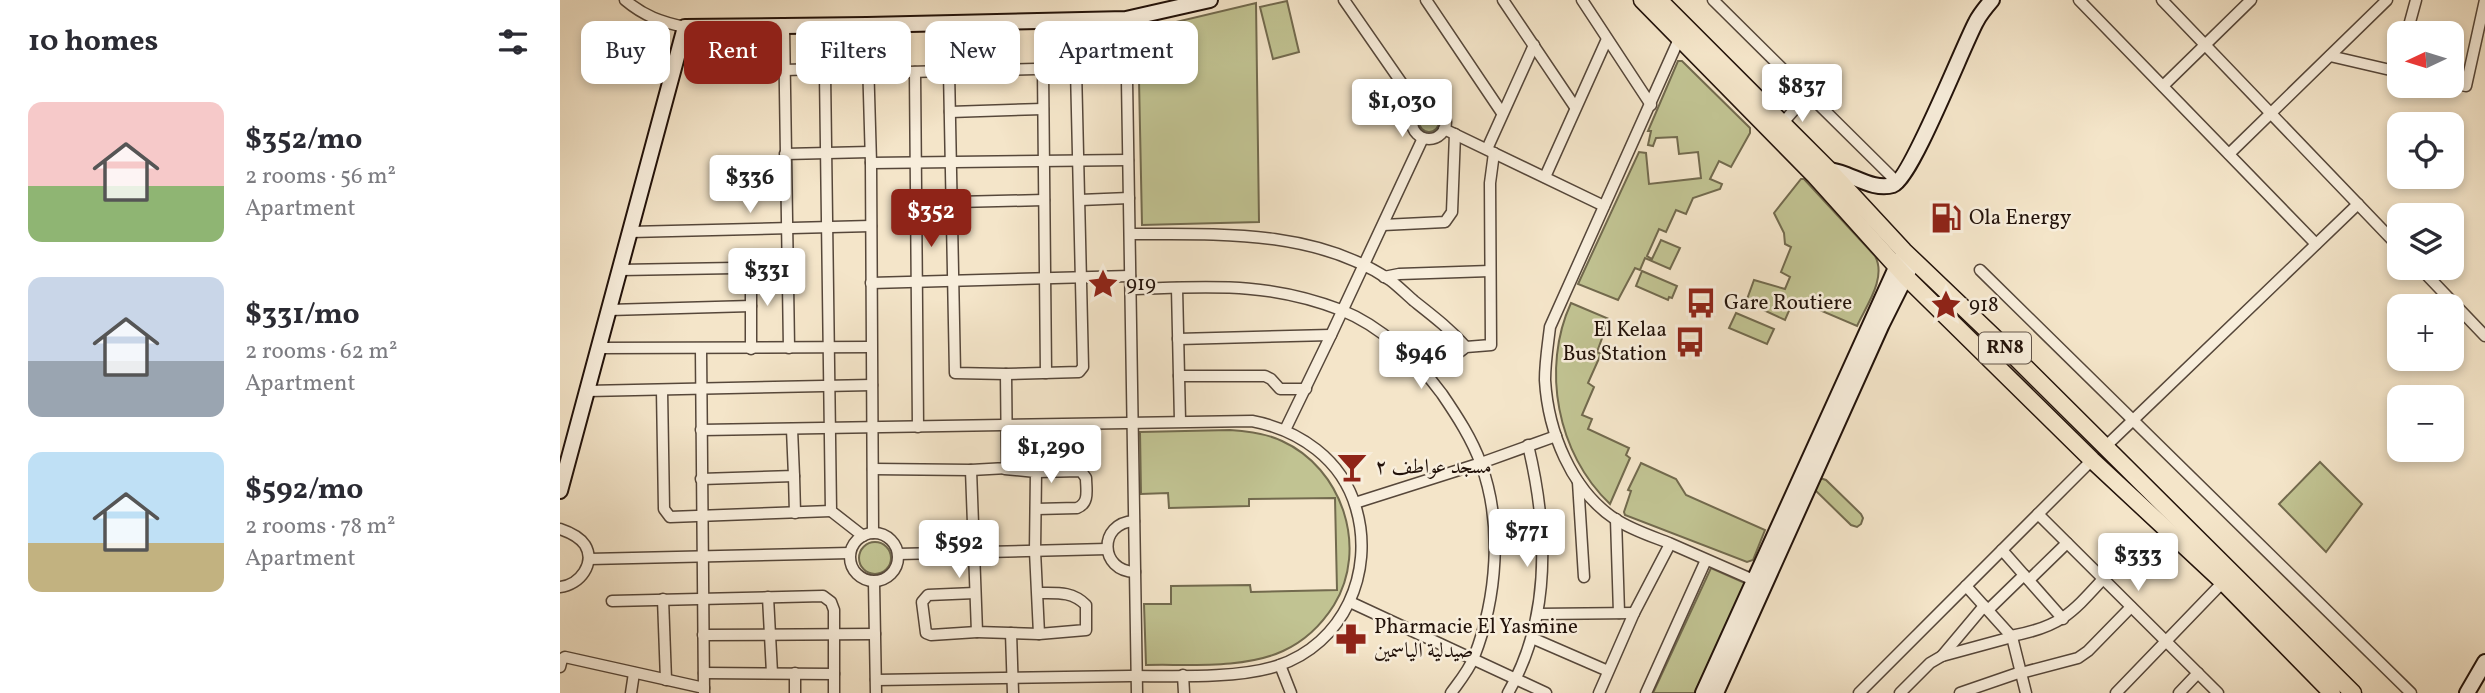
<!DOCTYPE html>
<html lang="en">
<head>
<meta charset="utf-8">
<style>
	:root { --surface:#fff; --page:#f7f7f7; --text:#2b2b33; --muted:#7c7c81; --accent:#8f2418 }
	body { margin:0; font-family:Vollkorn,Amiri,serif; background:var(--page); color:var(--text); height:100vh; display:flex; flex-direction:column; font-size:26px; white-space:nowrap }
	* { box-sizing:border-box; margin:0 }
	p { font-size:23px; color:var(--muted) }
	.icon { flex:none; width:38px; height:38px; fill:none; stroke:currentColor; stroke-width:2; stroke-linecap:round; stroke-linejoin:round }
	.map { position:relative; flex:1; overflow:hidden }
	.drawer { display:flex; flex-direction:column; background:var(--surface); width:560px }
	.drawer>* { flex:none }
	.top-card { position:absolute; left:21px; top:21px; width:665px; height:63px; display:flex; gap:14px }
	.needle { width:46px; rotate:266deg }
	.tools { position:absolute; left:1827px; top:21px; display:grid; gap:14px }
	.tools a { display:grid; place-items:center; width:77px; height:77px; border-radius:14px; background:var(--surface); box-shadow:0 4px 10px #0003; font-size:35px }
	.price { position:absolute; translate:-50% -60px; padding:0 16px; border-radius:7px; background:#fff; color:#222; font-size:23px; line-height:46px; filter:drop-shadow(0 2px 4px #0008) }
	.price::after { content:''; position:absolute; left:50%; top:42px; width:21px; height:16px; margin-left:-10px; background:inherit; clip-path:polygon(0 0,100% 0,50% 100%) }
	.price.current { background:var(--accent); color:#fff }
	ul { padding:0; list-style:none }
	li { display:flex; align-items:center; gap:21px; height:175px; padding:0 28px }
	li span { display:grid; place-items:center; flex:none; width:196px; height:140px; border-radius:14px; color:#555 }
	li>.icon { margin-inline-start:auto }
	span .icon { width:84px; height:84px; fill:#fffc; stroke-width:1 }
	li b { font-size:30px }
	h2 { display:flex; justify-content:space-between; align-items:center; height:84px; padding:0 28px; font-size:30px }
	.chip { padding:0 24px; border-radius:14px; background:var(--surface); box-shadow:0 4px 10px #0003; font-size:24px; line-height:63px }
	.chip.current { background:var(--accent); color:#fff }
	main { display:flex; flex:1; min-height:0 }
	.map>svg:first-child { display:block }
</style>
</head>
<body>
<main>
<section class="drawer">
<h2>10 homes<svg class="icon" aria-label="filters" viewBox="0 0 24 24"><path d="M4 7h16M4 17h16"/><circle cx="9" cy="7" r="2"/><circle cx="15" cy="17" r="2"/></svg></h2>
<ul>
<li><span style="background:linear-gradient(#f6c9c9 60%,#8fb573 0)"><svg class="icon" aria-label="home" viewBox="0 0 24 24"><path d="M3 11l9-7 9 7M6 9v11h12V9"/></svg></span><div><b>$352/mo</b><p>2 rooms · 56 m²</p><p>Apartment</p></div></li>
<li><span style="background:linear-gradient(#c9d6e8 60%,#9aa5b1 0)"><svg class="icon" aria-label="home" viewBox="0 0 24 24"><path d="M3 11l9-7 9 7M6 9v11h12V9"/></svg></span><div><b>$331/mo</b><p>2 rooms · 62 m²</p><p>Apartment</p></div></li>
<li><span style="background:linear-gradient(#bfe0f5 65%,#c2b280 0)"><svg class="icon" aria-label="home" viewBox="0 0 24 24"><path d="M3 11l9-7 9 7M6 9v11h12V9"/></svg></span><div><b>$592/mo</b><p>2 rooms · 78 m²</p><p>Apartment</p></div></li>
</ul>
</section>
<div class="map">
<svg width="1925" height="693" viewBox="0 0 1925 693">
	<rect width="100%" height="100%" fill="#f4e5c9"/>
	<filter id="stains"><feTurbulence type="fractalNoise" baseFrequency=".00286" numOctaves="4"/><feColorMatrix values="0 0 0 0 .2 0 0 0 0 .09 0 0 0 0 .02 0 0 0 .5 -.17"/></filter>
	<radialGradient id="worn" r=".72"><stop offset=".6" stop-color="#630" stop-opacity="0"/><stop offset="1" stop-color="#630" stop-opacity=".3"/></radialGradient>
	<g fill="#c1c392" stroke="#726a4e" stroke-width="2">
		<path d="M727,1L739,52L713,59L700,7Z"/>
		<path d="M696,3L699,222L582,225L578,31Z"/>
		<path d="M1118,61H1122L1190,128V133L1171,167L1159,161L1150,179L1162,184L1160,189L1133,198L1126,214L1116,210L1106,232L1099,229L1087,256L1092,259L1101,240L1120,248L1110,269L1085,258L1080,270L1075,268L1058,300L1018,284L1079,152L1086,153L1089,184L1141,178L1138,152L1119,154L1117,137L1096,138L1093,146L1088,145L1091,131H1088Z"/>
		<circle cx="869" cy="122" r="10"/>
		<path d="M1241,179H1244L1315,256C1327,278 1306,306 1297,326L1234,299L1225,320L1186,302L1194,280L1225,289L1230,277L1221,272L1231,247L1225,244L1224,233L1214,213Z"/>
		<path d="M1082,271L1117,286L1112,298L1109,297L1108,300L1076,286Z"/>
		<path d="M1011,303L1049,319L1037,352L1041,354L1028,383L1034,387L1022,415L1032,419L1028,429L1069,448L1066,455L1070,458L1050,504C997,454 981,368 1011,303Z"/>
		<path d="M1176,313L1214,329L1207,344L1169,328Z"/>
		<path d="M670,430C688,431 705,433 722,441C782,468 809,548 774,605C762,624 745,641 723,651C684,669 628,664 586,665L584,604H611V586L690,585L691,592L777,590L775,498L689,499V506L609,508L608,493L581,494L580,432Z"/>
		<path d="M1760,462L1802,504L1766,552L1719,504Z"/>
		<path d="M1081,463L1116,479L1126,495L1205,530L1193,560L1187,562L1065,515L1064,512L1071,491L1068,490Z"/>
		<path d="M1260,478L1266,480L1301,514L1303,518L1301,524L1297,527L1291,525L1256,491L1254,487Z"/>
		<circle cx="315" cy="558" r="16"/>
		<path d="M1151,568L1185,583L1135,693H1093Z"/>
	</g>
	<g fill="none" stroke-linecap="round" stroke-linejoin="round">
		<g stroke="#56473a" stroke-width="13">
			<g id="street">
				<path d="M65,0C84,16 101,22 125,27"/>
				<path d="M784,0L859,108"/>
				<path d="M866,0L942,113"/>
				<path d="M943,0L1015,107"/>
				<path d="M1022,0L1091,105"/>
				<path d="M1153,0L1338,183"/>
				<path d="M1519,0L1756,244"/>
				<path d="M1602,0L1839,247"/>
				<path d="M566,19L577,693"/>
				<path d="M443,23L445,70"/>
				<path d="M307,25L311,163L313,533"/>
				<path d="M224,26L229,348"/>
				<path d="M1847,33L1856,0"/>
				<path d="M1119,39L990,327C988,344 985,362 985,380C988,431 1011,490 1055,519C1072,530 1091,536 1109,543C1139,556 1168,569 1198,582"/>
				<path d="M1770,56L1839,72"/>
				<path d="M224,70L261,69L265,73L271,511L303,536"/>
				<path d="M483,70L486,373"/>
				<path d="M355,72L358,427"/>
				<path d="M308,73L514,68L516,69L523,367L519,372L446,374L395,373L389,71"/>
				<path d="M1892,83L1906,86L1925,0"/>
				<path d="M1603,86L1691,0"/>
				<circle cx="869" cy="122" r="17"/>
				<path d="M390,112L483,109"/>
				<path d="M1221,125L1248,94"/>
				<path d="M884,129L1044,206"/>
				<path d="M927,149L974,45"/>
				<path d="M225,154L310,152"/>
				<path d="M1669,154L1827,0"/>
				<path d="M311,163L568,160"/>
				<path d="M985,177L1047,39"/>
				<path d="M520,200L569,198"/>
				<path d="M355,203L484,200"/>
				<path d="M823,225L885,222L892,212L895,134"/>
				<path d="M70,232L311,226"/>
				<path d="M570,234C657,234 754,229 830,280C838,286 846,294 854,301C873,316 890,329 906,347"/>
				<path d="M1860,268L1925,336"/>
				<path d="M60,270L227,267"/>
				<path d="M1420,270L1851,693"/>
				<path d="M824,277L839,274L930,271"/>
				<path d="M311,283L570,276"/>
				<path d="M617,288L620,421"/>
				<path d="M571,289C648,287 706,281 781,310C821,326 857,360 882,394C897,416 912,439 921,464C943,524 937,598 914,657C909,670 899,682 891,693"/>
				<path d="M49,310L191,306"/>
				<path d="M618,339L771,335"/>
				<path d="M38,348L311,347"/>
				<path d="M141,349L144,693"/>
				<path d="M191,349V268"/>
				<path d="M619,376H705L711,379L720,389H746"/>
				<path d="M868,376L906,347L931,345L930,183L934,153"/>
				<path d="M102,390L104,509L110,517L271,511"/>
				<path d="M27,391L312,385"/>
				<path d="M141,430L692,421C739,430 782,459 796,508C815,572 784,644 717,666C676,679 614,676 570,676C485,678 400,679 316,680"/>
				<path d="M725,430L771,335L863,138"/>
				<path d="M1545,447L1798,204"/>
				<path d="M313,469L411,470L447,468L446,374"/>
				<path d="M445,469L476,472L475,551L479,634"/>
				<path d="M411,470L417,632L479,634L526,630V605C512,591 497,593 478,593"/>
				<path d="M234,476L235,513"/>
				<path d="M141,479L234,476L232,429"/>
				<path d="M1018,482L1024,577"/>
				<path d="M795,503L921,463L996,436"/>
				<path d="M476,509L517,508C530,503 526,489 526,478L521,471L476,472"/>
				<path d="M1478,514L1658,693"/>
				<path d="M1056,519L1059,613"/>
				<path d="M574,521C538,523 539,571 575,572"/>
				<path d="M0,529C9,532 19,536 25,545C36,563 20,585 0,587"/>
				<circle cx="314" cy="557" r="24"/>
				<path d="M1442,550L1503,619"/>
				<path d="M338,554L547,549"/>
				<path d="M29,559L290,553"/>
				<path d="M1469,580L1507,543"/>
				<path d="M314,582L316,693"/>
				<path d="M1406,586L1452,637L1466,693"/>
				<path d="M415,593L368,595L362,602L366,633L371,635L417,632"/>
				<path d="M208,597L212,673"/>
				<path d="M103,599L106,680"/>
				<path d="M52,601L263,596L271,602L274,610V693"/>
				<path d="M790,602L986,693"/>
				<path d="M1428,610L1464,575"/>
				<path d="M978,614L1074,613"/>
				<path d="M451,633L453,693"/>
				<path d="M143,635L315,634"/>
				<path d="M1451,636C1500,627 1511,614 1543,579"/>
				<path d="M972,638L1048,671"/>
				<path d="M1382,656L1424,606"/>
				<path d="M720,665L731,693"/>
				<path d="M0,667L2,659L5,657L144,688"/>
				<path d="M144,673L274,674"/>
				<path d="M1461,673L1518,658L1528,651L1571,607"/>
				<path d="M623,675L624,693"/>
				<path d="M71,693L74,673"/>
				<path d="M235,693V673"/>
				<path d="M948,693C992,617 988,528 968,445"/>
				<path d="M1039,693L1074,613L1110,544"/>
				<path d="M1086,693L1146,560"/>
				<path d="M1299,693L1532,460"/>
				<path d="M1340,693L1370,663L1382,656L1452,637"/>
				<path d="M1400,693L1461,672"/>
				<path d="M1556,693L1665,580"/>
				<path d="M1619,693L1638,673"/>
			</g>
		</g>
		<g stroke="#22120a" stroke-width="18">
			<g id="secondary">
				<path d="M1266,170C1288,170 1311,192 1333,185C1351,179 1403,46 1416,22C1420,14 1426,7 1432,0"/>
				<path d="M0,491L125,27L307,25L566,19L650,0"/>
				<path d="M1143,693L1340,259"/>
				<path d="M1156,693L1322,324L1350,268"/>
				<path d="M1907,693L1925,662"/>
			</g>
		</g>
		<g stroke="#22120a" stroke-width="19">
			<g id="primary">
				<path d="M1082,0L1254,175L1345,276L1532,460L1663,582L1772,693"/>
				<path d="M1099,0L1268,169L1344,251L1455,357L1793,693"/>
			</g>
		</g>
		<use href="#street" stroke="#f8eedc" stroke-width="10"/>
		<use href="#secondary" stroke="#f8eedc" stroke-width="14"/>
		<use href="#primary" stroke="#f4e5c9" stroke-width="16"/>
	</g>
	<defs>
		<g id="fuel-bare" transform="scale(2.415)"><path d="M-5.5-6h7V0h2V4h1.3V-2.5L3-4.5l.8-.8L6-3V5H2.5V1h-1V6h-7ZM-4.2-4.7v3.2H.2V-4.7Z" fill="#8f2418" stroke="#f8eedc" stroke-width="2.5" paint-order="stroke"/></g>
		<g id="sight-bare" transform="scale(2.415)"><path d="M0-6L1.8-2.2L6-1.7L2.9 1.2L3.7 5.4L0 3.3L-3.7 5.4L-2.9 1.2L-6-1.7L-1.8-2.2Z" fill="#8f2418" stroke="#f8eedc" stroke-width="2.5" paint-order="stroke"/></g>
		<g id="bus-bare" transform="scale(2.415)"><path d="M-5-6H5V4H4V6H2V4H-2V6H-4V4H-5ZM-3.5-4V0h7V-4ZM-3.5 1.2v1.5H-2V1.2ZM2 1.2v1.5H3.5V1.2Z" fill="#8f2418" stroke="#f8eedc" stroke-width="2.5" paint-order="stroke"/></g>
		<g id="bar-bare" transform="scale(2.415)"><path d="M-6-5H6L.8 .8V4.5H3.5V6h-7V4.5H-.8V.8Z" fill="#8f2418" stroke="#f8eedc" stroke-width="2.5" paint-order="stroke"/></g>
		<g id="pharmacy-bare" transform="scale(2.415)"><path d="M-2-6h4v4h4v4h-4v4h-4v-4h-4v-4h4Z" fill="#8f2418" stroke="#f8eedc" stroke-width="2.5" paint-order="stroke"/></g>
	</defs>
	<g fill-rule="evenodd">
		<use href="#fuel-bare" x="1386" y="218"/>
		<use href="#sight-bare" x="543" y="284"/>
		<use href="#bus-bare" x="1141" y="303"/>
		<use href="#sight-bare" x="1386" y="305"/>
		<use href="#bus-bare" x="1130" y="342"/>
		<use href="#bar-bare" x="792" y="467"/>
		<use href="#pharmacy-bare" x="791" y="639"/>
	</g>
	<g text-anchor="middle" dominant-baseline="central" stroke-width="5" stroke-linejoin="round" paint-order="stroke">
		<rect fill="#f8eedc" stroke="#625449" stroke-width="2" x="1419" y="332.5" width="52" height="31" rx="5"/>
		<g font-size="19" font-weight="bold" fill="#22120a">
			<text x="1445" y="348">RN8</text>
		</g>
		<g font-size="21" fill="#22120a" stroke="#f8eedc" text-anchor="start">
			<text x="1409" y="218">Ola Energy</text>
			<text x="566" y="284">919</text>
			<text x="1164" y="303">Gare Routiere</text>
			<text x="1409" y="305">918</text>
			<text x="1107" y="330" text-anchor="end">El Kelaa<tspan x="1107" dy="24">Bus Station</tspan></text>
			<text x="815" y="467">مسجد عواطف ٢</text>
			<text x="814" y="627">Pharmacie El Yasmine<tspan x="814" dy="24">صيدلية الياسمين</tspan></text>
		</g>
	</g>
	<rect width="100%" height="100%" filter="url(#stains)"/>
	<rect width="100%" height="100%" fill="url(#worn)"/>
</svg>
<div class="tools">
<a><svg class="needle" viewBox="-14 -14 28 28"><path d="M0-13l5 13h-10z" fill="#e53935"/><path d="M0 13l5-13h-10z" fill="#7c7c81"/></svg></a>
<a><svg class="icon" aria-label="locate" viewBox="0 0 24 24"><circle cx="12" cy="12" r="6"/><path d="M12 2v4M12 18v4M2 12h4M18 12h4"/></svg></a>
<a><svg class="icon" aria-label="layers" viewBox="0 0 24 24"><path d="M12 4l9 5-9 5-9-5zM3 14l9 5 9-5"/></svg></a>
<a>+</a>
<a>−</a>
</div>
<b class="price" style="left:1242px;top:124px">$837</b>
<b class="price" style="left:842px;top:139px">$1,030</b>
<b class="price" style="left:190px;top:215px">$336</b>
<b class="price current" style="left:371px;top:249px">$352</b>
<b class="price" style="left:207px;top:308px">$331</b>
<b class="price" style="left:861px;top:391px">$946</b>
<b class="price" style="left:491px;top:485px">$1,290</b>
<b class="price" style="left:967px;top:569px">$771</b>
<b class="price" style="left:399px;top:580px">$592</b>
<b class="price" style="left:1578px;top:593px">$333</b>
<div class="top-card">
<a class="chip">Buy</a>
<a class="chip current">Rent</a>
<a class="chip">Filters</a>
<a class="chip">New</a>
<a class="chip">Apartment</a>
</div>
</div>
</main>
</body>
</html>
